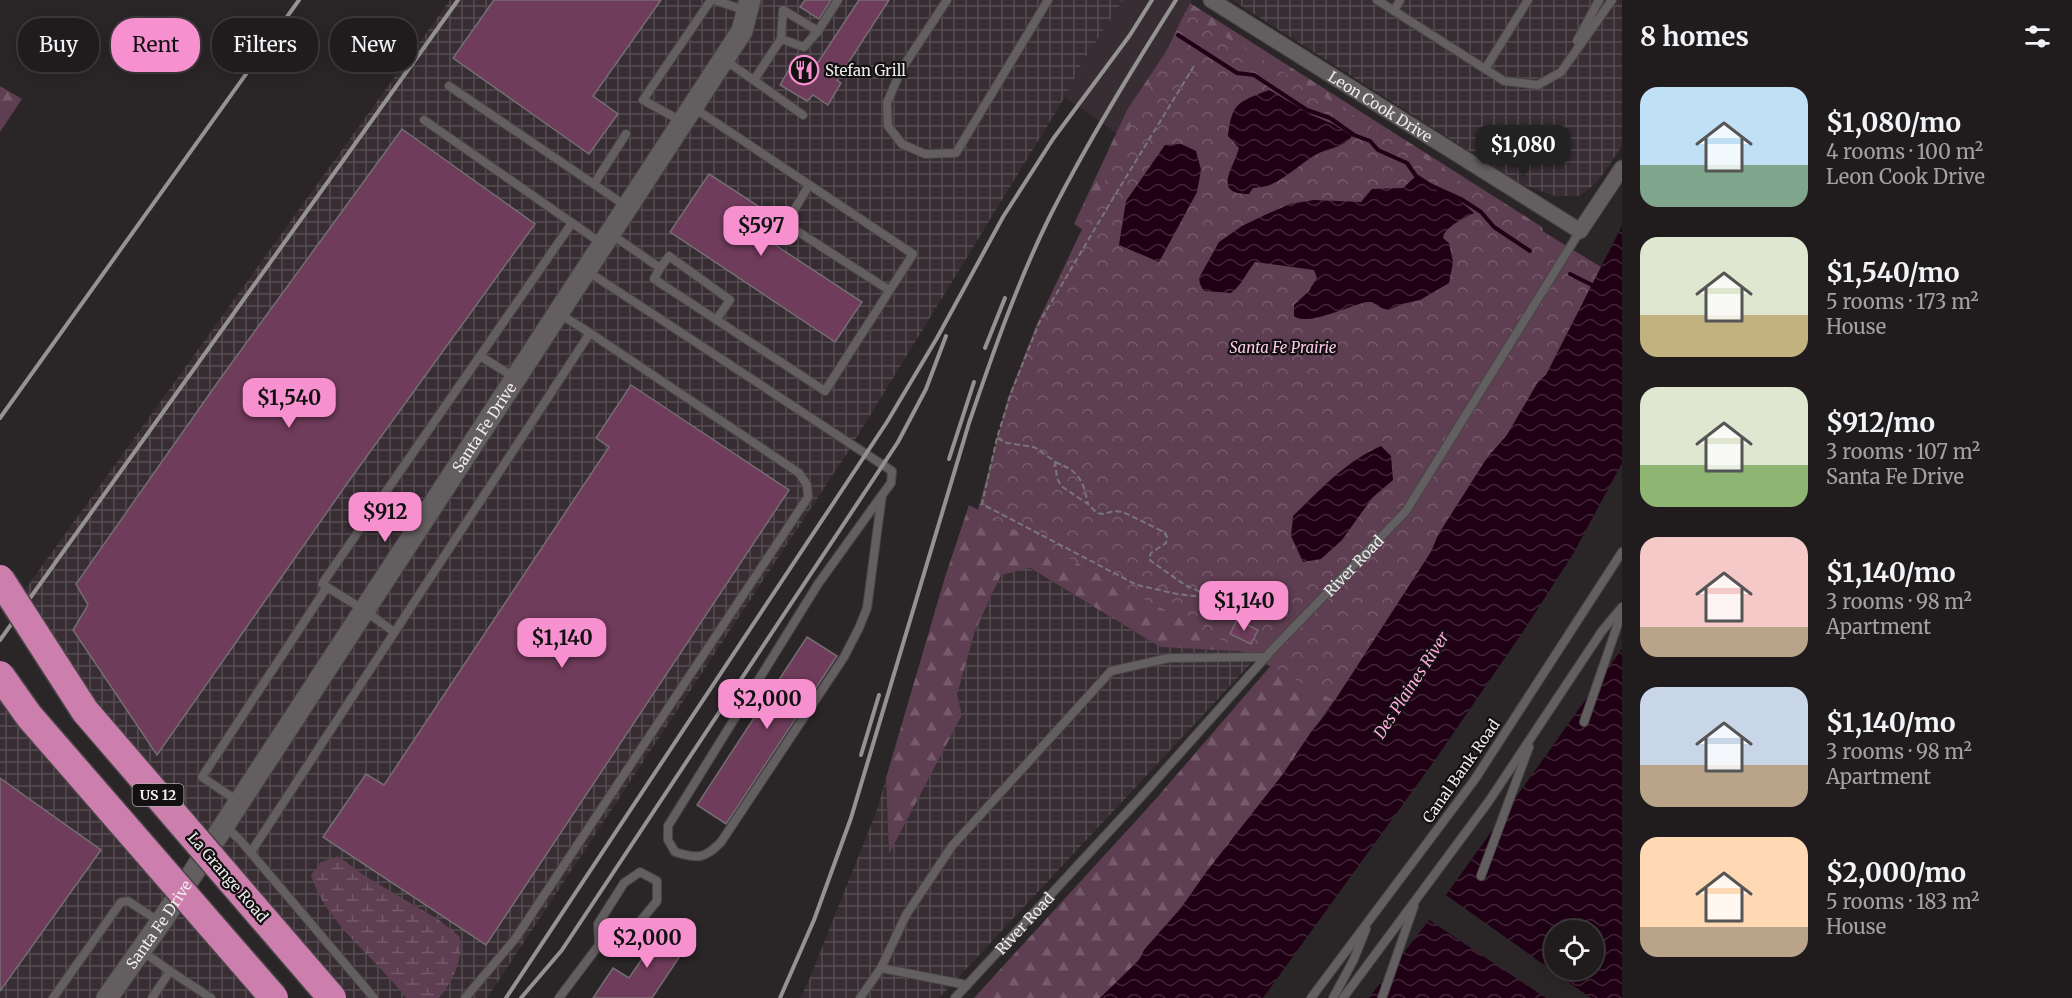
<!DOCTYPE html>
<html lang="en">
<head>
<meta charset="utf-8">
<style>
	:root { --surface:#201c1e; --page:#2d292b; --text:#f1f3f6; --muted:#a2a1a4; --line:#3d3a3c; --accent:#f690cf }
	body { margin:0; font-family:Merriweather,serif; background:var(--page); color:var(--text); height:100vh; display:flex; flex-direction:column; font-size:22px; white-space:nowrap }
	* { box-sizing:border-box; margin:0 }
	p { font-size:20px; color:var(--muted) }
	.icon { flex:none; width:33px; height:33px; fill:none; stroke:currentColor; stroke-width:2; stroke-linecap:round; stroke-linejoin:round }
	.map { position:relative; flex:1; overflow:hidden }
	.sheet { display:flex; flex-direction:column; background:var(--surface); width:450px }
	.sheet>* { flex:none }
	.banner { position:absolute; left:18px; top:18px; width:570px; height:54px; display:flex; gap:12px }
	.controls { position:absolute; left:1544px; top:920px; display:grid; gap:12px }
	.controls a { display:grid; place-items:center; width:60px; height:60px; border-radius:50%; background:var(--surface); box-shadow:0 3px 15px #0003,0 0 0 2px var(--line); font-size:30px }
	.price { position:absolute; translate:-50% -51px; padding:0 14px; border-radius:12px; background:var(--accent); color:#111; font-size:20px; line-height:39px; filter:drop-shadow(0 2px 3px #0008) }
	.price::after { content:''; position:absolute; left:50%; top:36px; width:18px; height:14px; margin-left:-9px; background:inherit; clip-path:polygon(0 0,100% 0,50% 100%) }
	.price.active { background:#222; color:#fff }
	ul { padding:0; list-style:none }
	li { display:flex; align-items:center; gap:18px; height:150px; padding:0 18px }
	li span { display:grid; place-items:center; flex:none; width:168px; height:120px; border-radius:18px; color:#555 }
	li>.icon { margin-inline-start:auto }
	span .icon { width:72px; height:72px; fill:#fffc; stroke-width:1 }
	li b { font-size:26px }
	h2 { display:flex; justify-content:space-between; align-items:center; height:72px; padding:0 18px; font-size:26px }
	.chip { padding:0 21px; border-radius:24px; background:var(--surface); box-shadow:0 3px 15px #0003,0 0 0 2px var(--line); font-size:21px; line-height:54px }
	.chip.active { background:var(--accent); color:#111 }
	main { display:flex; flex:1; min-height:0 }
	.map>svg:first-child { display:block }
</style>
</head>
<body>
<main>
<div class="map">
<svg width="1622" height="998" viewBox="0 0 1622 998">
	<defs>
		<pattern id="industrial-grid" width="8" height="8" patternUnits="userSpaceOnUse" patternTransform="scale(1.5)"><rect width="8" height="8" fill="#372d33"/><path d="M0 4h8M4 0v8" fill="none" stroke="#544c51"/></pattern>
		<pattern id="forest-firs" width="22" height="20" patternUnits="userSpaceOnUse" patternTransform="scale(1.5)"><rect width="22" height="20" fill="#5e3e51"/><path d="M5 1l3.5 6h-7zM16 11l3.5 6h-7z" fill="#755a6a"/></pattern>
		<pattern id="wetland-marsh" width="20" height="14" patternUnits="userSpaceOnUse" patternTransform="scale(1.5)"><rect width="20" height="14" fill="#5e3e51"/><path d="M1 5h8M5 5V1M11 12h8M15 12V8" fill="none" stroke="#755a6a"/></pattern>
		<pattern id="park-crowns" width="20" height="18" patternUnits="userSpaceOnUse" patternTransform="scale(1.5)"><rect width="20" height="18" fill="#5e3e51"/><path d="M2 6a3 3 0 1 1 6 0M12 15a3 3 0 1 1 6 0" fill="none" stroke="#755a6a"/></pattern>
		<pattern id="water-waves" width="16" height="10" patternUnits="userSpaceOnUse" patternTransform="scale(1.5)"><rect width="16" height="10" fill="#1f0015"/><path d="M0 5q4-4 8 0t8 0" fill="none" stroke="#402537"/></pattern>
	</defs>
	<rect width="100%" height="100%" fill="#2a2628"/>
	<path fill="#372d33" d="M1123,0H1192L1169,47L1127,110L1116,133L1065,97L1083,61Z"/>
	<g fill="url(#industrial-grid)">
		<path d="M450,0H1123L1083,61L1065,97L844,458L487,998H346L141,756L91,694L24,591Z"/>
		<path d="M1232,0H1622V146L1598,181L1580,196H1555L1521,184Z"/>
		<path d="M1029,568L1160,647L1252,652L1257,657L939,998H800L809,980L877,810L886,778L889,852L962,715L957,695L975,631L1001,575Z"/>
		<path d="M0,693L258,998H0Z"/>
	</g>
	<g fill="url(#forest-firs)">
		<path d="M1190,3L1542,227L1546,248L1082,229L1074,224L1127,110L1169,47Z"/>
		<path d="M0,86L22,99L0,132Z"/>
		<path d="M969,505L1252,652L1160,647L1030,568L1001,575L975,631L957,695L962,715L889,854L886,778L945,577Z"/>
		<path d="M1376,640L1283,774L1181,908L1144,950C1136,969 1115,986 1100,998H974L1154,801L1292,641Z"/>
	</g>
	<path fill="url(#wetland-marsh)" d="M338,856L365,876L439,920L460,937C463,960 454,980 439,998H406C377,959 324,922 311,875L321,862Z"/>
	<path fill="url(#park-crowns)" d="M1185,12L1601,267L1546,375L1538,382L1507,435L1487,458L1439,534L1431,552L1335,701L978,510L1008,398L1036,326Z"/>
	<g fill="url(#water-waves)" fill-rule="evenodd">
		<path d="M1269,90L1314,116L1333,124L1352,136C1345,147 1330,148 1319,153C1302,162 1289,176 1272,184C1266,187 1260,187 1253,188L1249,194C1211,194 1234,168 1239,148L1228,136C1232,101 1239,102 1269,90Z"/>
		<path d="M1181,144L1196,151L1201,170L1197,192L1159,262L1119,245L1126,201L1165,145Z"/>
		<path d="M1415,177L1459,200L1474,213C1464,219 1445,226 1443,238L1449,243L1453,262L1449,283L1420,300L1402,304L1389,310L1381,308L1372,302H1367C1350,305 1307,327 1294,316V305L1308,292L1317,278L1314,270L1255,262C1246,273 1242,285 1231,293L1204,291L1200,284L1199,278L1219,242L1242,226L1267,214L1290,204L1314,200L1361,202L1372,189L1403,188Z"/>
		<path d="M1622,226V463L1573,554L1522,633L1437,757L1263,998H1100L1140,959L1144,950L1181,908L1207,871L1283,774L1311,732L1326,714L1431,552L1438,535L1487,458L1507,435L1538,382L1546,375Z"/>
		<path d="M1381,446L1391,456L1393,480L1372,498L1342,540L1321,559L1303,562L1291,536L1293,516C1320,490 1346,461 1381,446Z"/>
		<path d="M1622,649V998H1591L1446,895ZM1554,930H1593V969H1554Z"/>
		<path d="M1429,920L1546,998H1369Z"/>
	</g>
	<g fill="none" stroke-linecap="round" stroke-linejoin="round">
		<g stroke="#1f0015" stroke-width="4">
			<path d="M1178,35L1237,73L1254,75L1307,110L1330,118L1354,135L1370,141L1378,150L1407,163L1416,176L1430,185L1461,199L1481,212L1494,227L1530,251"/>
			<path d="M1570,274L1596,287"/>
		</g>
	</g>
	<g fill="#703c5c" stroke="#736e71" stroke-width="1.5">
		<path d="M494,0H661L593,96L618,114L589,154L453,58Z"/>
		<path d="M805,0H831L819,19L800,7Z"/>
		<path d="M859,0H889L837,80L841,83L828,105L813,95L807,101L780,85L797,56L815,67Z"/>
		<path d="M402,129L535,224L346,485L157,755L73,630L88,605L76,584L220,379Z"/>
		<path d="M709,174L781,221L769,241L862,302L835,342L670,232Z"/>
		<path d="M631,385L789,490L486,945L323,837L366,774L384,785L609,447L596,438Z"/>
		<path d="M1237,620L1258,630L1251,644L1230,634Z"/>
		<path d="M807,637L837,656L726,824L697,805Z"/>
		<path d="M0,778L101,850L0,991Z"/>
		<path d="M665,925L690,941L652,998H593L613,968L629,978Z"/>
	</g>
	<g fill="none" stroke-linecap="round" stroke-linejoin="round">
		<g stroke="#484446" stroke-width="10">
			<g id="lane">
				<path d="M714,0L747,11"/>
				<path d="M947,0L901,70L887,103L888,126L902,144L925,154L956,153L1048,0"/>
				<path d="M1377,0L1504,81L1538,85L1561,72L1612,0"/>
				<path d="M1394,11L1400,0"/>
				<path d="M781,39L804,47L818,31"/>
				<path d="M1577,41L1599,0"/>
				<path d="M725,60L803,115"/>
				<path d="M1485,69L1528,0"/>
				<path d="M754,80L781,39L783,10L818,31L838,0"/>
				<path d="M449,86L626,206"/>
				<path d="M424,120L601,243"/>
				<path d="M681,121L643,100L711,0"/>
				<path d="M594,184L626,134"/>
				<path d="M809,185L786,224L889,290"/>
				<path d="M611,234L660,268L654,279L825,391L913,254L694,108"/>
				<path d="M660,268L669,256L730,300L716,320"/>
				<path d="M587,271L892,471L891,483L882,495L818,584L668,826V840L675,852C697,859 705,859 721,842L844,657L859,628L867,608L882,495"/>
				<path d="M558,313L590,333"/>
				<path d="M480,356L514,377"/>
				<path d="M394,632L364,610L322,584L572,223"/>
				<path d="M1584,722L1622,612"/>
				<path d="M239,802L202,777L327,587"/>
				<path d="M225,826L240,840L374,998"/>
				<path d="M251,852L590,333L799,473L807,485L808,497L515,939L465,998"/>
				<path d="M1481,876L1529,747"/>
				<path d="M142,951L170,971"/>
				<path d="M881,968L906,915L952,846L1111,671L1169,658L1266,657"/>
				<path d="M53,998L121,902L128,901L160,922"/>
				<path d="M152,998L170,971L211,998"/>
				<path d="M559,998L599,945L598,924L624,883L640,872L657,881V901L624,941L599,945"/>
				<path d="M860,998L881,968L967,985"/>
				<path id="s1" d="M955,998L1140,798L1271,651L1406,511L1580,231"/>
				<path d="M1311,998L1475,779L1622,552"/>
				<path d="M1333,998L1354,959L1366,929"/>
				<path d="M1343,998L1489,801L1602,631L1622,607"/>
				<path d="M1382,998L1414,906"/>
			</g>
		</g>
		<g stroke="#484446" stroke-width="17">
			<g id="street">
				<path id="s2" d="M1211,0L1580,231L1622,168"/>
			</g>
		</g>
		<g stroke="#484446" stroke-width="23">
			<g id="secondary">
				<path id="s3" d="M107,998L163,919L742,31L750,0"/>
			</g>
		</g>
		<g stroke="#797677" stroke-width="2" stroke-dasharray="6 3" stroke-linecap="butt">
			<path d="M1194,66L1109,205L1039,323L1011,393L997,438L1007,443L1034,447L1053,460L1055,462L1057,478L1061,486L1088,504L1097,513L1103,514L1114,511L1123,512L1164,532L1167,537L1166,543L1151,553L1149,559L1151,561L1185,585L1207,595"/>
			<path d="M997,438L982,504L1137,585L1177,594L1204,597L1207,595"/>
			<path d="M1055,462C1079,471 1083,480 1088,504"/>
		</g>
		<use href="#lane" stroke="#635e60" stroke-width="8"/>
		<use href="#street" stroke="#635e60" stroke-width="15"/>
		<use href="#secondary" stroke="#635e60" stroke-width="21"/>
		<g stroke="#959293" stroke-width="4">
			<path d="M985,348L1005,298"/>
			<path d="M0,418L299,0"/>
			<path d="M949,459L974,382"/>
			<path d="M0,640L458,0"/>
			<path d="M861,755L879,695"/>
			<path d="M506,998L887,422L937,338L1003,217L1053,139L1130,35L1152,0"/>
			<path d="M521,998L562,950L898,442L926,389L946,336"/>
			<path d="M780,998L814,920L851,818L969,423C993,353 1017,283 1050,216C1088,141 1131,71 1176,0"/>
		</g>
		<g stroke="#484446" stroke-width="31" stroke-linecap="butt">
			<g id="highway-bridge">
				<path d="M0,579L85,711L332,998"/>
				<path d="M0,675L29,716L274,998"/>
			</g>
		</g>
		<use href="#highway-bridge" stroke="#cc7ead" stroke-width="28"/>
	</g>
	<defs>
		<g id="restaurant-ring" transform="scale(1.5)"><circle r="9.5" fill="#121011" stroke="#f690cf" stroke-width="1.5"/><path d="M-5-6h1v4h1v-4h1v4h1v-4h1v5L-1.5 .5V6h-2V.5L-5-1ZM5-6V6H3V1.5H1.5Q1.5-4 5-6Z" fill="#f690cf"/></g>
	</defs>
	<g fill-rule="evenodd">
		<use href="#restaurant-ring" x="804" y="70"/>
	</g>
	<g text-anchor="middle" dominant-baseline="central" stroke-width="4.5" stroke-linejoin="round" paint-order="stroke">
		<rect fill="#121011" stroke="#adaaab" stroke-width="1.5" x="132.5" y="784" width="51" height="22" rx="4.5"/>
		<g font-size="14" font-weight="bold" fill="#efeced">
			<text x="158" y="795">US 12</text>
		</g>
		<g font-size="15" fill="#efeced" stroke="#121011" text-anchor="start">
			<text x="825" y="70">Stefan Grill</text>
		</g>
		<g font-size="15" fill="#efeced" stroke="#121011">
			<text stroke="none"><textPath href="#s2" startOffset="200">Leon Cook Drive</textPath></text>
			<text stroke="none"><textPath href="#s3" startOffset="684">Santa Fe Drive</textPath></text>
			<text stroke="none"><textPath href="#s1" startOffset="588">River Road</textPath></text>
			<text transform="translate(1461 771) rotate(-55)">Canal Bank Road</text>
			<text transform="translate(228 877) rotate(49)">La Grange Road</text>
			<text stroke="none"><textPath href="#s1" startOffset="102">River Road</textPath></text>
			<text stroke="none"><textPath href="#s3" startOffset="90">Santa Fe Drive</textPath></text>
		</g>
		<g font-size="15" font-style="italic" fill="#fecbe8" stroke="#121011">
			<text x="1283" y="347">Santa Fe Prairie</text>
		</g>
		<g font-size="16" font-style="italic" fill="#fdaadc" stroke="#121011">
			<text transform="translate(1411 685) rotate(-57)">Des Plaines River</text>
		</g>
	</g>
</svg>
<div class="controls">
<a><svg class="icon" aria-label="locate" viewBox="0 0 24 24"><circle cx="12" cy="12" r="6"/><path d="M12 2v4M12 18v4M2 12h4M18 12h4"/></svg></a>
</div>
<b class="price active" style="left:1523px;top:176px">$1,080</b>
<b class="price" style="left:761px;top:257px">$597</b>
<b class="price" style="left:289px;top:429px">$1,540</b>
<b class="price" style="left:385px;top:543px">$912</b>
<b class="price" style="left:1244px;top:632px">$1,140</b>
<b class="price" style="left:562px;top:669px">$1,140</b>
<b class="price" style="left:767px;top:730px">$2,000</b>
<b class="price" style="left:647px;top:969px">$2,000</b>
<div class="banner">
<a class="chip">Buy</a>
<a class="chip active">Rent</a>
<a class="chip">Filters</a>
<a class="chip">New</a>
</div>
</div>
<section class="sheet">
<h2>8 homes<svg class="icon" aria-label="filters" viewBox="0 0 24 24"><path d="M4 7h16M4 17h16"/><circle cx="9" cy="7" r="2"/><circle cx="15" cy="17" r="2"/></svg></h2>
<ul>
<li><span style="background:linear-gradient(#bfe0f5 65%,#7fa58c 0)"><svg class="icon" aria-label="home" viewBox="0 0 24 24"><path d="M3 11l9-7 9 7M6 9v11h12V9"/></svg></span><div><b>$1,080/mo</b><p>4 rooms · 100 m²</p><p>Leon Cook Drive</p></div></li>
<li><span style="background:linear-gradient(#dfe7d0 65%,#c2b280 0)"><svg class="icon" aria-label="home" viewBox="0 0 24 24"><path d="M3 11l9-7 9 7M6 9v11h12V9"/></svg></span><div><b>$1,540/mo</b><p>5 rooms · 173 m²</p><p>House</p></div></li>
<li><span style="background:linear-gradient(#dfe7d0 65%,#8fb573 0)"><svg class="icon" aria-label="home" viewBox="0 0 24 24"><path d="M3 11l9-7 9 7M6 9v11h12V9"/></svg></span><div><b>$912/mo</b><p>3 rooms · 107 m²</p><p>Santa Fe Drive</p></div></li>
<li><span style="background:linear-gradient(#f6c9c9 75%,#b9a48a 0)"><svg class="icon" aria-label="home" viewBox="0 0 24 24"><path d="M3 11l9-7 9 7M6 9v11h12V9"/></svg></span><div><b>$1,140/mo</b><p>3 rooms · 98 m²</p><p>Apartment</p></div></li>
<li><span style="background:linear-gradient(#c9d6e8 65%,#b9a48a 0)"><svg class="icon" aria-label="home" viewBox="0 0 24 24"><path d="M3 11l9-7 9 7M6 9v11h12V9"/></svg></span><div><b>$1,140/mo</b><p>3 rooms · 98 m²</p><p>Apartment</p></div></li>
<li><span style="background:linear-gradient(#ffd9b3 75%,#b9a48a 0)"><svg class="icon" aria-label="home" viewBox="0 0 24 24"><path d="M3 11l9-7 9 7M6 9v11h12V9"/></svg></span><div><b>$2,000/mo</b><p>5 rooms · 183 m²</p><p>House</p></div></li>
</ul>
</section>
</main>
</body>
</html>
